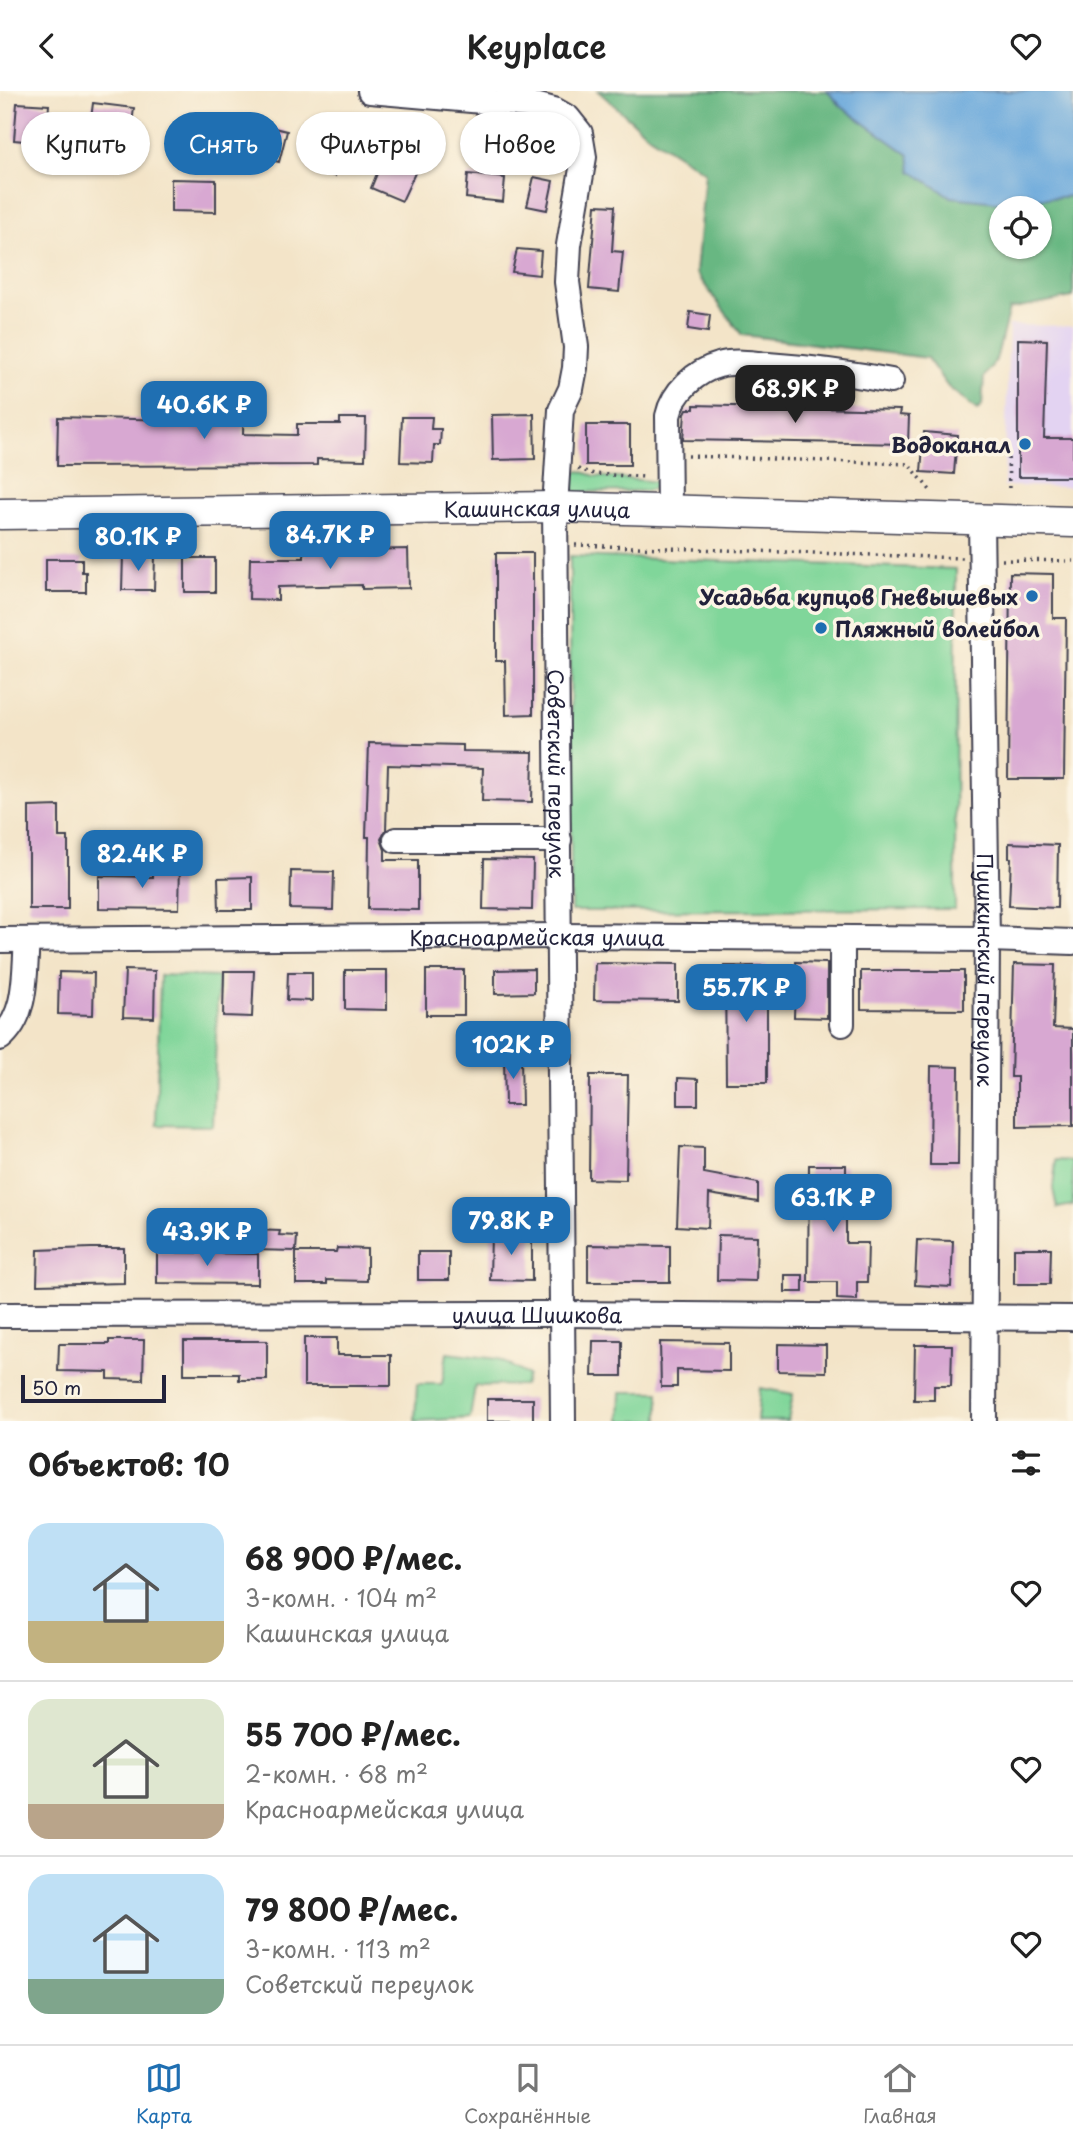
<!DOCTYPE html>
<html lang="ru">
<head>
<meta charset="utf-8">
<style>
	:root { --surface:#fff; --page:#f6f6f6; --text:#222; --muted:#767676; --line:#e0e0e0; --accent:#1f6fb2 }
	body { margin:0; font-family:"Playpen Sans",sans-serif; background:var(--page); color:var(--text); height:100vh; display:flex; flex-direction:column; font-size:26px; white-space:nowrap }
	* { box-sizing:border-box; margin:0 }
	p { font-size:23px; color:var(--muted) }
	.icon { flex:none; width:38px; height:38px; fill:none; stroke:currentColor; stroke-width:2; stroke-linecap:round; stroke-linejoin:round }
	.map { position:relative; height:1330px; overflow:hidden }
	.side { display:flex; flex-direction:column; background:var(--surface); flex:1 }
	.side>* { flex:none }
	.top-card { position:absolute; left:21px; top:21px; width:700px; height:63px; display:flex; gap:14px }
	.tools { position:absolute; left:989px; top:105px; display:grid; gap:14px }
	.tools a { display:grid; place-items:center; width:63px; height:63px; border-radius:50%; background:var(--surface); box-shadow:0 2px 5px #0004; font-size:35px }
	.scale { position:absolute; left:21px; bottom:18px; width:145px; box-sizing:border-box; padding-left:7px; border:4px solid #22223b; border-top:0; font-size:19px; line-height:24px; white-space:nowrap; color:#22223b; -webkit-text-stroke:5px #fcf5e5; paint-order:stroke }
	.price { position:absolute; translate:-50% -60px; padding:0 16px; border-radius:14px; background:var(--accent); color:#fff; font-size:23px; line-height:46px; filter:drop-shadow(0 2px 4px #0008) }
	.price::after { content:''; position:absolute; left:50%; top:42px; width:21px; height:16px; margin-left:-10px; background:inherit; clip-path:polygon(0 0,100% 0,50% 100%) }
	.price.selected { background:#222; color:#fff }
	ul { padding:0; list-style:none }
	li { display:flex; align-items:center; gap:21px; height:175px; padding:0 28px }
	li+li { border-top:2px solid var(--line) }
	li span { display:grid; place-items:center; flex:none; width:196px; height:140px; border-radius:21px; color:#555 }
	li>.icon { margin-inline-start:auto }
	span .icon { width:84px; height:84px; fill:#fffc; stroke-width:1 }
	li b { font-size:30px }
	h2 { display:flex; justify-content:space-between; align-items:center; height:84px; padding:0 28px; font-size:30px }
	.chip { padding:0 24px; border-radius:32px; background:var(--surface); box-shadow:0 2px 5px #0004; font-size:24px; line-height:63px }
	.chip.selected { background:var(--accent); color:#fff }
	header { display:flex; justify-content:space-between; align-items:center; height:91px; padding:0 28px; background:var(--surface); font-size:32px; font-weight:600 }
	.menu { display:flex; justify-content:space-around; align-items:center; height:98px; border-top:2px solid var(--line); background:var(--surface); font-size:19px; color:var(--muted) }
	.menu a { display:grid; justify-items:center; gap:4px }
	.menu .selected { color:var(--accent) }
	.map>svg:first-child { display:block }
</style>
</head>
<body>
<header><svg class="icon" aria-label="back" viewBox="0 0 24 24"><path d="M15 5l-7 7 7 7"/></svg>Keyplace<svg class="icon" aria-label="heart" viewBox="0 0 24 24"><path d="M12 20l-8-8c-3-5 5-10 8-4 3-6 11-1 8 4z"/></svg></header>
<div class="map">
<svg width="1073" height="1330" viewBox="0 0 1073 1330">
	<rect width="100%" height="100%" fill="#fcf5e5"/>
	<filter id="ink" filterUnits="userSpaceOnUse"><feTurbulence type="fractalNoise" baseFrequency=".0143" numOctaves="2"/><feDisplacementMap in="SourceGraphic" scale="14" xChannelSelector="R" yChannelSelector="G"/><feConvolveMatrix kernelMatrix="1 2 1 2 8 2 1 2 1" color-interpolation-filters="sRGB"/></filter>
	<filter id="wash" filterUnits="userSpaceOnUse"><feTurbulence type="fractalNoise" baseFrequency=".00686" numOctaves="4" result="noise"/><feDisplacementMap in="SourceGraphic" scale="28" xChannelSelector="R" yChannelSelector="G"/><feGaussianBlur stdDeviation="1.57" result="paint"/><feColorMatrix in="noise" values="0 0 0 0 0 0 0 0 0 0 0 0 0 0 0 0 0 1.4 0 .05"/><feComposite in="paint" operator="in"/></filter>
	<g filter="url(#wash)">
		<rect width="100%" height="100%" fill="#f3e4c8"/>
		<path fill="#e3d3f2" d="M1009,234L1073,235V396L1004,395Z"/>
		<g fill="#80d69a" stroke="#517c6a" stroke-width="2">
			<path d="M580,380L595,385L661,391L655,397L646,400L577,401L568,395L569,384Z"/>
			<path d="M570,465L956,478L955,818L571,820Z"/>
			<path d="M160,884L218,886L213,1035L156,1034Z"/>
			<path d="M1056,1069L1073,1070V1114L1057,1117L1053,1098Z"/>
			<path d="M447,1262L498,1268L527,1284L524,1294L475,1295L470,1327L415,1330L417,1293H442Z"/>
			<path d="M760,1297L793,1303L788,1330H757Z"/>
			<path d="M621,1301H659V1330H620Z"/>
		</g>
		<path fill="#68b782" stroke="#456c5e" stroke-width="2" fill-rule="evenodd" d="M598,0H827L842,16L909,64L996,111L1073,105V206L1009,218L996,269L984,286L982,315L977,319L948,296L927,267L742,244L696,182L705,81L649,45ZM1001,117H1040V156H1001Z"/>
		<path fill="#68a7db" stroke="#45648b" stroke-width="2" d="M827,0H1073V105L996,111L951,106L911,80L909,64L842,16Z"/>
		<g id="blocks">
			<g fill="#d8a8d2">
				<path d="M17,12L49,14L46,52L14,49Z"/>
				<path d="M93,12L134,17L130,48L89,43Z"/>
				<path d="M245,30L287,40L279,71L238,61Z"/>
				<path d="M317,46L344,54L335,85L308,78Z"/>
				<path d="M383,68L415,82L402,110L371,97Z"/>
				<path d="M468,83L505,87L503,111L466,107Z"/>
				<path d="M534,86L553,90L547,119L527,115Z"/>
				<path d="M171,88L216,89V121L171,120Z"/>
				<path d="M596,114L615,115L612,160L623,161L619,201L589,198Z"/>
				<path d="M517,158L541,160L539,184L512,181Z"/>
				<path d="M690,221L710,224L708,241L688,238Z"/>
				<path d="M1018,248L1047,249L1044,347H1073V386H1018Z"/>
				<path d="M209,305L244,306L243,343L297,344V333H340V327H366L365,369L317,368V374L57,375L58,326L208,330Z"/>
				<path d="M694,314L900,319L899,324L909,325L908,353L683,349L685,322L687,318H694Z"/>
				<path d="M534,323L535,368L493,369L492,324Z"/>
				<path d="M402,326H432L431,338H441L440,354H434L433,372L400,371Z"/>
				<rect x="586" y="334" width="44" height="40"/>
				<path d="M924,341L957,344L954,383L921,381Z"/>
				<path d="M408,458L409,497L362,498V494L278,496V509L249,508L250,467H304V460Z"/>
				<path d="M496,462H533V623L506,624L505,570H496Z"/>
				<path d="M123,464H155L154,499H122Z"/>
				<rect x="185" y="467" width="30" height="34"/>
				<path d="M46,468H82V481H86V501H46Z"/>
				<path d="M1010,482L1053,483V527H1066L1064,688H1008Z"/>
				<path d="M369,652L463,654V660L533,661L532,711L482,710L483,677L388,674L386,739L381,748L385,759V769H418V819L368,818L369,746H366Z"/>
				<path d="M59,715V746H68V818H29V716Z"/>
				<path d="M1009,752L1058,754L1057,817L1009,815L1011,767H1009Z"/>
				<path d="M484,768L533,769L532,819L483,818Z"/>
				<path d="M153,773H180L179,818L99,817V785L153,786Z"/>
				<path d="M291,780L334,781L333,819L290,818Z"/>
				<path d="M252,786V819H219L218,787Z"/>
				<path d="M796,871L827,872V927L794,926Z"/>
				<path d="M595,872L678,873V910L594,909Z"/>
				<path d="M1014,873L1055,874L1053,937L1073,938V1035L1017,1036V986H1011Z"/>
				<path d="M725,875H767V992H726Z"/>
				<path d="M534,878V902L495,903V879Z"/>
				<path d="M125,879L155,880L154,927L123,926Z"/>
				<path d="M345,879H387V919L345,918Z"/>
				<rect x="426" y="879" width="38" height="45"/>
				<path d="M224,880H254L252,926L223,925Z"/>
				<path d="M861,880H964V919L861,918Z"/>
				<path d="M59,881L94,882L93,924L58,923Z"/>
				<path d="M288,881H312V910L287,909Z"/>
				<path d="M504,967H521L522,1014H505Z"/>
				<path d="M931,975L959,976L958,1074H930Z"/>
				<path d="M590,984H628L626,1089L589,1088Z"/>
				<path d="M678,987L698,988V1014H678Z"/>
				<path d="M680,1056L704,1057V1082L758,1092V1111L709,1103L708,1137L677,1135Z"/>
				<path d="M809,1074H846V1152H868L867,1191H857V1209L837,1208V1191H808Z"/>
				<path d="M253,1139L280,1140L279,1144L297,1145L296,1160L253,1159Z"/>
				<path d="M491,1142H532V1190L490,1189Z"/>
				<path d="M718,1144L757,1145L756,1190L717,1189Z"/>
				<path d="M917,1149L953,1150L951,1196L915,1194Z"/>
				<path d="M588,1154L670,1155V1191H588Z"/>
				<path d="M91,1157H124V1192L37,1194L38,1159Z"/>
				<path d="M337,1157L367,1158V1190L327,1189V1193H296V1161H336Z"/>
				<path d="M1014,1157H1051L1050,1193H1014Z"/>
				<path d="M157,1161L258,1163V1193L157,1192Z"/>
				<rect x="418" y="1161" width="31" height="28"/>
				<rect x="785" y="1184" width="18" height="17"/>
				<path d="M304,1247H337V1264H391V1295H304Z"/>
				<path d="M109,1249H144L143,1289L108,1288V1281L58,1280L59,1253H109Z"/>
				<path d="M184,1250H267V1289H239V1283H184Z"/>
				<path d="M593,1250H622V1285H592Z"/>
				<path d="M660,1251L729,1252V1280L677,1279V1296H661Z"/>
				<path d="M778,1253L826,1254V1281L778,1280Z"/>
				<path d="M915,1254H952L951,1295H934V1309H914Z"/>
				<rect x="487" y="1308" width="46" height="22"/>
			</g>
		</g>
	</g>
	<g filter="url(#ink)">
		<use href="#blocks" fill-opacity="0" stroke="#413f50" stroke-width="2"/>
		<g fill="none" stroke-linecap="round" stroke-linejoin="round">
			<g stroke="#413f50" stroke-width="28">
				<g id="minor">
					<path id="s1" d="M370,0L539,15L554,19L568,27L580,42L584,66L569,154L567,191L576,256L575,277L571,298L561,319L555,416L563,1330"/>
					<path d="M669,419L668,325C673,301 696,280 719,274C734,269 753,273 768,274C810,277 850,282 891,290"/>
					<path id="s2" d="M981,429L987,848L984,1330"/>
					<path d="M396,749H559"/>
					<path id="s3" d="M0,849L560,845L987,848L1073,851"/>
					<path d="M842,933V847"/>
					<path d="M0,947C28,924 24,882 27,849"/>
					<path id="s4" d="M0,1224L564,1223L1073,1227"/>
				</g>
			</g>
			<g stroke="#413f50" stroke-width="33">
				<g id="major">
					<path id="s5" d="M0,423L555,416L1073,431"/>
				</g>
			</g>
			<g stroke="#413f50" stroke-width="3.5" stroke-dasharray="2 5" stroke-linecap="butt">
				<path d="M1008,360L1009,399"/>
				<path d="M688,365L909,373L930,399"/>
				<path d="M578,378L594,383L646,386"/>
				<path d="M575,454L962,467"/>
				<path d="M1002,469L1073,470"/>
			</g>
			<use href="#minor" stroke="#fff" stroke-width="24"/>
			<use href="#major" stroke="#fff" stroke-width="30"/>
		</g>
	</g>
	<g fill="#1f6fb2" stroke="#fcf5e5" stroke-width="2.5">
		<circle cx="1025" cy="353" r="7"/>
		<circle cx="1032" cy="505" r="7"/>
		<circle cx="821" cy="537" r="7"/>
	</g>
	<g text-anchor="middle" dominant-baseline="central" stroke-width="7" stroke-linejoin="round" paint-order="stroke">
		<g font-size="21" font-weight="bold" fill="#22223b" stroke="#fcf5e5" text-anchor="end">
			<text x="1011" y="353">Водоканал</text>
			<text x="1018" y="505">Усадьба купцов Гневышевых</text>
			<text x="835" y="537" text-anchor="start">Пляжный волейбол</text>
		</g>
		<g font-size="21" fill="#22223b" stroke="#fcf5e5">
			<text stroke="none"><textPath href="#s5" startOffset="537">Кашинская улица</textPath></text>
			<text stroke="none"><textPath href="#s1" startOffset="866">Советский переулок</textPath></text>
			<text stroke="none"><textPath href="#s3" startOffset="537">Красноармейская улица</textPath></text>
			<text stroke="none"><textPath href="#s2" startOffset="450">Пушкинский переулок</textPath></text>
			<text stroke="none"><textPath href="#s4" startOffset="537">улица Шишкова</textPath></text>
		</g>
	</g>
</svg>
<div class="tools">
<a><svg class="icon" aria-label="locate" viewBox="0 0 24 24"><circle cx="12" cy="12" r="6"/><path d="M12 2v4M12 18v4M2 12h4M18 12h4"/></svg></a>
</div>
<div class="scale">50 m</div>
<b class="price selected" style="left:795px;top:334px">68.9K ₽</b>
<b class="price" style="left:204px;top:350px">40.6K ₽</b>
<b class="price" style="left:330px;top:480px">84.7K ₽</b>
<b class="price" style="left:138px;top:482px">80.1K ₽</b>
<b class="price" style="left:142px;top:799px">82.4K ₽</b>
<b class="price" style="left:746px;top:933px">55.7K ₽</b>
<b class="price" style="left:513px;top:990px">102K ₽</b>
<b class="price" style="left:833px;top:1143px">63.1K ₽</b>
<b class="price" style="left:511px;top:1166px">79.8K ₽</b>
<b class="price" style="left:207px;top:1177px">43.9K ₽</b>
<div class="top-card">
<a class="chip">Купить</a>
<a class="chip selected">Снять</a>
<a class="chip">Фильтры</a>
<a class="chip">Новое</a>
</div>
</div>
<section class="side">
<h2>Объектов: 10<svg class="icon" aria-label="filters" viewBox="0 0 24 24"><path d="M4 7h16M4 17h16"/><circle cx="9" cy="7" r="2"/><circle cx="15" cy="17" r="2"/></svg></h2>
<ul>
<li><span style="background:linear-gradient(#bfe0f5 70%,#c2b280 0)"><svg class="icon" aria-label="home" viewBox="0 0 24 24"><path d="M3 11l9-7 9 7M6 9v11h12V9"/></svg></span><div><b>68 900 ₽/мес.</b><p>3-комн. · 104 m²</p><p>Кашинская улица</p></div><svg class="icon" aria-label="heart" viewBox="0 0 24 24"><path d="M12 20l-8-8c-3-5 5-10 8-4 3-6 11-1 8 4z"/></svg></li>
<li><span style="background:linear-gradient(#dfe7d0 75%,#b9a48a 0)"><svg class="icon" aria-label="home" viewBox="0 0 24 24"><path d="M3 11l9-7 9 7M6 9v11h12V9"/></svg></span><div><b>55 700 ₽/мес.</b><p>2-комн. · 68 m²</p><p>Красноармейская улица</p></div><svg class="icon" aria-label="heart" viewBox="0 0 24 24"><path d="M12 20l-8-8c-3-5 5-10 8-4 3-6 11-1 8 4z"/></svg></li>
<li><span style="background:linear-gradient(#bfe0f5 75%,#7fa58c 0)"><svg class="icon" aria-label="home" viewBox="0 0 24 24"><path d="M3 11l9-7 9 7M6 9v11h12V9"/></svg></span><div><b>79 800 ₽/мес.</b><p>3-комн. · 113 m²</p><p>Советский переулок</p></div><svg class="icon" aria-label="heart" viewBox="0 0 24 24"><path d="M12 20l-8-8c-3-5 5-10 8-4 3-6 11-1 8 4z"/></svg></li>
</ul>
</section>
<nav class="menu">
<a class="selected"><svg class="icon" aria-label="map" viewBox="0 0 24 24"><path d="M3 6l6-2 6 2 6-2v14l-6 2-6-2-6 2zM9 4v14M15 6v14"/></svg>Карта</a>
<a><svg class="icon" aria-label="saved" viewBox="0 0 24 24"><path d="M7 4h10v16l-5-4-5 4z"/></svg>Сохранённые</a>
<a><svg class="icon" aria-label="home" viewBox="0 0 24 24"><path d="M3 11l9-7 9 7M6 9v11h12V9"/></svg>Главная</a>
</nav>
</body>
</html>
